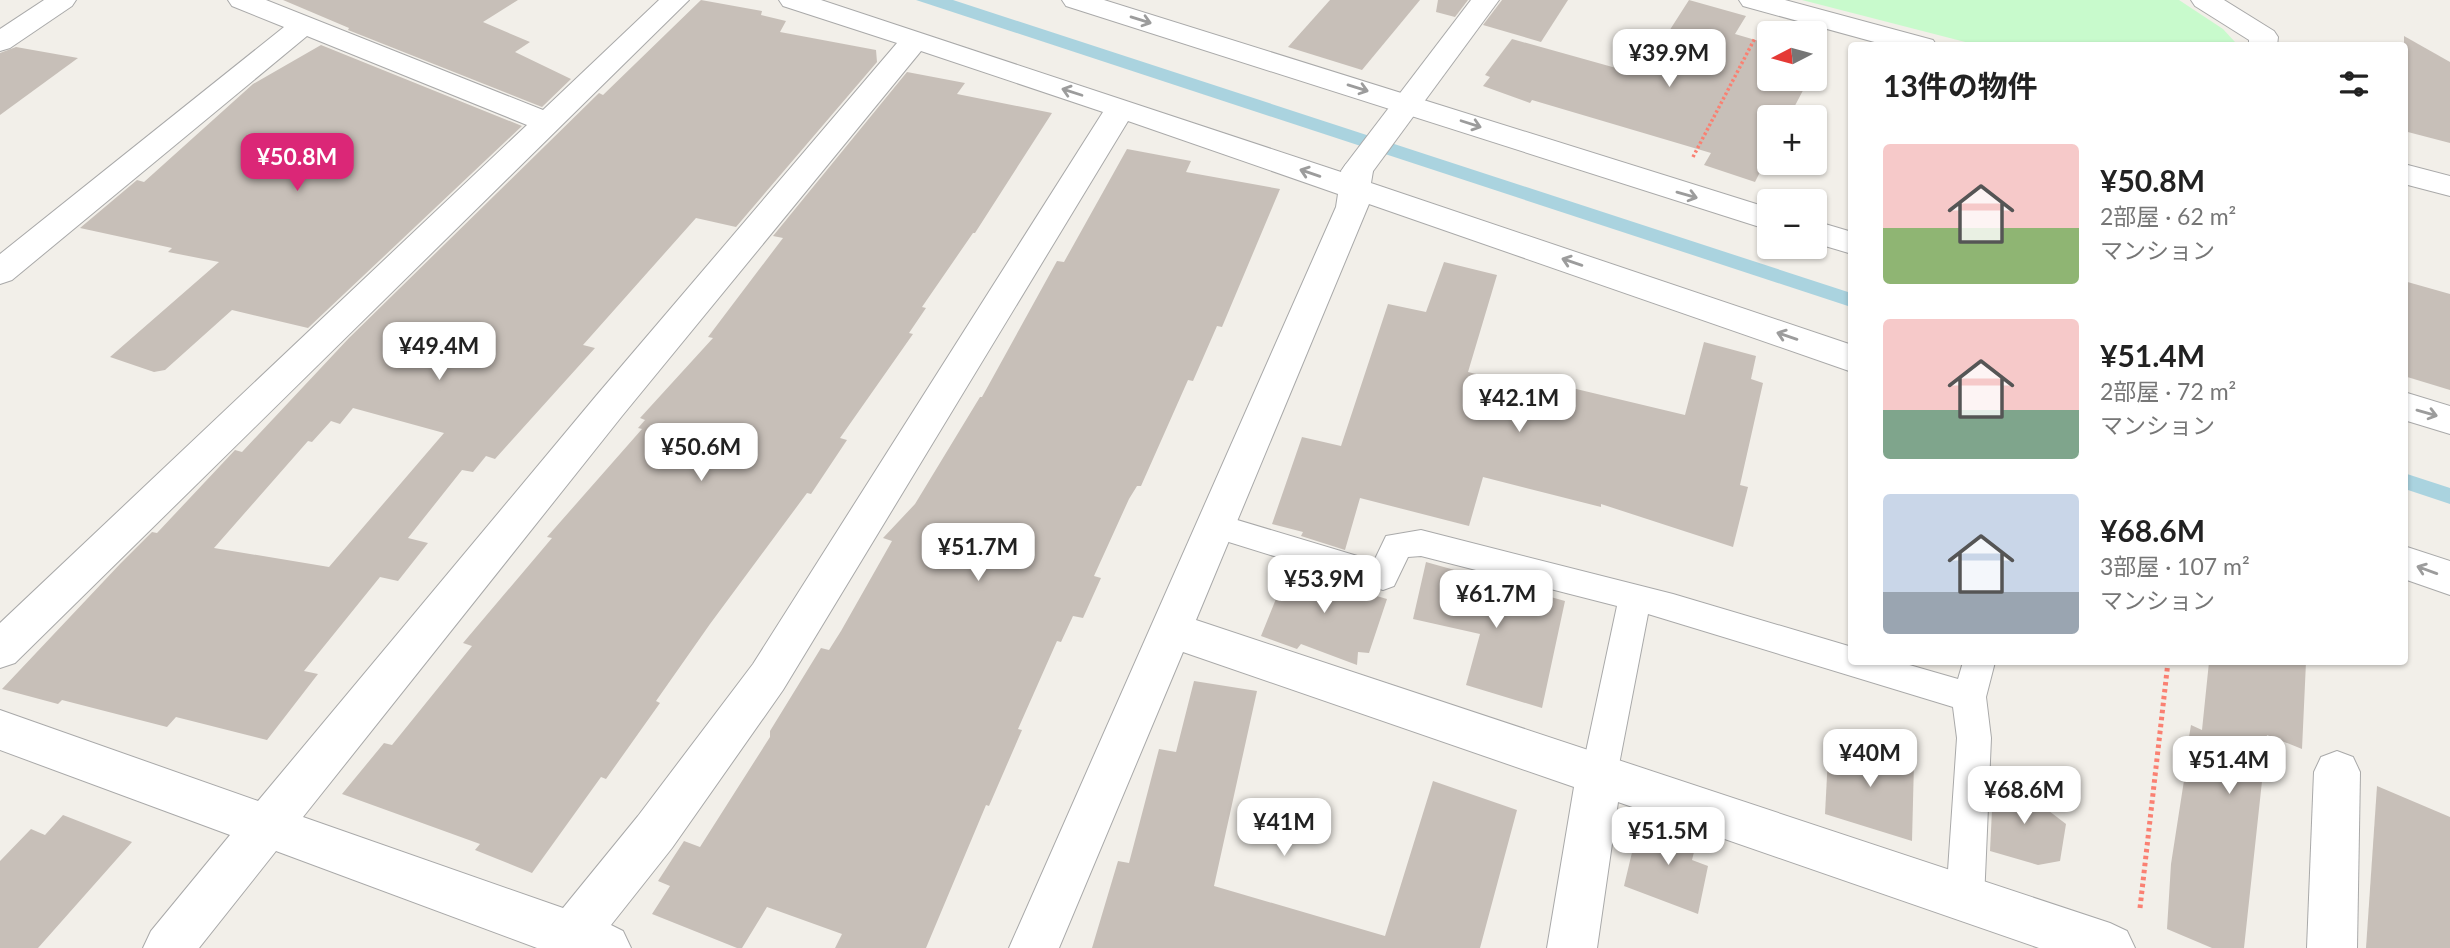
<!DOCTYPE html>
<html lang="ja">
<head>
<meta charset="utf-8">
<style>
	:root { --surface:#fff; --page:#f2f2f2; --text:#222; --muted:#767676; --accent:#db2777 }
	body { margin:0; font-family:Lato,"Noto Sans JP",sans-serif; background:var(--page); color:var(--text); height:100vh; display:flex; flex-direction:column; font-size:26px; white-space:nowrap }
	* { box-sizing:border-box; margin:0 }
	p { font-size:23px; color:var(--muted) }
	.icon { flex:none; width:38px; height:38px; fill:none; stroke:currentColor; stroke-width:2; stroke-linecap:round; stroke-linejoin:round }
	.map { position:relative; flex:1; overflow:hidden }
	.drawer { position:absolute; left:1848px; top:42px; width:560px; height:623px; display:flex; flex-direction:column; background:var(--surface); border-radius:7px; box-shadow:0 2px 5px #0004 }
	.drawer>* { flex:none }
	.needle { width:46px; rotate:264deg }
	.fabs { position:absolute; left:1757px; top:21px; display:grid; gap:14px }
	.fabs a { display:grid; place-items:center; width:70px; height:70px; border-radius:7px; background:var(--surface); box-shadow:0 2px 5px #0004; font-size:35px }
	.price { position:absolute; translate:-50% -60px; padding:0 16px; border-radius:14px; background:#fff; color:#222; font-size:23px; line-height:46px; filter:drop-shadow(0 2px 4px #0008) }
	.price::after { content:''; position:absolute; left:50%; top:42px; width:21px; height:16px; margin-left:-10px; background:inherit; clip-path:polygon(0 0,100% 0,50% 100%) }
	.price.selected { background:var(--accent); color:#fff }
	ul { padding:0; list-style:none }
	li { display:flex; align-items:center; gap:21px; height:175px; padding:0 35px }
	li span { display:grid; place-items:center; flex:none; width:196px; height:140px; border-radius:7px; color:#555 }
	li>.icon { margin-inline-start:auto }
	span .icon { width:84px; height:84px; fill:#fffc; stroke-width:1 }
	li b { font-size:30px }
	h2 { display:flex; justify-content:space-between; align-items:center; height:84px; padding:0 35px; font-size:30px }
	.map>svg:first-child { display:block }
</style>
</head>
<body>
<div class="map">
<svg width="2450" height="948" viewBox="0 0 2450 948">
	<rect width="100%" height="100%" fill="#f2efe9"/>
	<path fill="#c8facc" d="M1802,0H2179L2223,29L2235,42V45H1977Z"/>
	<g fill="#aad3df">
		<path d="M916,0H953L1851,293V307Z"/>
		<path d="M2404,473L2450,488V504L2405,489Z"/>
	</g>
	<g fill="#c7bfb8" fill-rule="evenodd">
		<path d="M283,0H518L483,22L530,42L515,52L571,79L542,107L348,30L349,28Z"/>
		<path d="M701,0L762,11L761,15L786,21L780,32L876,50L877,62L736,227L696,218L583,345L595,348L495,459L486,456L473,472L462,470L408,538L428,543L398,581L380,577L304,671L318,674L267,740L176,717L167,727L62,700L58,704L2,689L120,564L152,532L157,533L235,450L242,452L349,338L599,93L603,95ZM353,408L444,433L329,567L214,548L308,441L312,442L331,421L340,424Z"/>
		<path d="M1330,0H1420L1362,70L1288,47Z"/>
		<path d="M1438,0H1468L1455,17L1436,12Z"/>
		<path d="M1502,0H1568L1541,42L1483,25Z"/>
		<path d="M1689,0L1746,16L1735,34L1769,44V79H1809L1789,117H1769V154L1755,182L1704,165L1711,153L1532,100L1530,103L1483,86L1490,77L1485,75L1512,39L1641,75Z"/>
		<path d="M2404,36L2450,62V143L2404,131Z"/>
		<path d="M321,45L522,126L308,328L232,310L165,370L154,372L110,357L219,262L168,252L172,248L80,228L137,180L144,182L253,84Z"/>
		<path d="M16,47L78,58L0,115V53Z"/>
		<path d="M907,72L965,83L957,94L1052,113L975,233H973L922,307L926,308L909,333L913,334L840,438L847,440L811,494L807,493L710,624L656,701L660,703L606,779L601,777L532,873L475,850L480,844L342,794L384,743L392,745L472,646L463,643L552,538L547,537L642,429L638,428L645,420L640,418L713,338L708,337L783,238L773,236Z"/>
		<path d="M1127,149L1191,161L1186,172L1280,189L1222,327L1217,326L1193,381L1188,380L1141,486H1137L1129,499L1094,576L1101,578L1083,618L1073,616L1061,642L1057,641L1018,729L1022,730L989,806L986,805L926,948H835L842,934L767,907L742,948H737L652,914L670,886L658,881L684,841L700,847L770,737V731L821,648L829,650L841,631L892,541L883,538L915,504L980,397H982L1057,261L1064,262Z"/>
		<path d="M1444,262L1497,275L1468,372L1570,397L1572,388L1685,415L1704,342L1756,356L1751,379L1763,383L1740,485L1748,487L1733,547L1601,504V507L1483,477L1469,526L1360,498L1345,550L1301,536L1303,532L1272,524L1302,437L1341,446L1388,304L1426,312Z"/>
		<path d="M2404,281L2450,294V390L2404,376Z"/>
		<path d="M1426,562L1565,601L1542,708L1466,685L1480,634L1413,619Z"/>
		<path d="M1290,564L1337,578L1335,584L1387,599L1369,653L1358,652L1357,665L1301,644L1297,649L1261,636Z"/>
		<path d="M2209,662H2306L2302,749L2267,735L2244,948H2212L2167,929L2171,864L2185,774L2183,773L2191,725L2202,730Z"/>
		<path d="M1194,681L1257,691L1214,886L1385,936L1433,781L1517,810L1480,948H1092L1118,861L1129,863L1159,749L1176,752Z"/>
		<path d="M1829,738L1914,762L1912,841L1825,814Z"/>
		<path d="M1994,769L2066,824L2060,861L2038,865L1990,851Z"/>
		<path d="M2377,786L2450,817V948H2366Z"/>
		<path d="M63,815L132,842L38,948H0V861L31,829L45,835Z"/>
		<path d="M1648,818L1698,836L1692,860L1708,866L1698,914L1624,886L1634,844L1642,847Z"/>
	</g>
	<g fill="none" stroke-linecap="round" stroke-linejoin="round">
		<g stroke="#a9a9a9" stroke-width="2">
			<path id="service" d="M1214,513L1374,561L1386,536L1421,530L1673,594L1852,647V662H1899L1958,679L1963,662H1995L1986,697L1991,738L1984,900L1978,913L1965,918L1952,913L1946,900L1957,738L1953,707L1648,614L1617,775L1611,786L1599,791L1587,786L1581,775L1617,606L1421,556L1408,557L1394,586L1383,590L1203,534L1199,525L1203,516Z"/>
		</g>
		<g stroke="#a9a9a9" stroke-width="2">
			<g id="minor">
				<path d="M44,0H76L72,6L10,48L0,51V29Z"/>
				<path d="M228,0H266L543,110L659,0H689L15,663L0,668V623L527,125L307,36L12,280L0,284V254L284,27L232,6Z"/>
				<path d="M779,0H821L1341,172L1346,164L1357,161L1368,164L1373,171L1371,183L1852,345V372L1369,204L1196,620L2110,923L2127,931L2135,948H2039L1618,802L1597,948H1547L1574,787L1183,652L1059,948H1009L1336,207L1338,194L1128,121L783,690L672,848L611,925L623,931L631,948H537L276,851L199,948H143L151,931L230,835L0,750V710L258,801L596,396L897,43L783,6ZM921,51L1103,112L753,664L638,816L563,908L303,817L622,416Z"/>
				<path d="M1062,0H1104L1769,208V230L1066,6Z"/>
				<path d="M1815,221L1852,232V254L1815,243Z"/>
				<path d="M2404,392L2450,406V434L2404,420Z"/>
				<path d="M2404,546L2450,561V595L2404,579Z"/>
				<path d="M2337,751L2353,757L2360,772L2357,948H2307L2314,772L2321,757Z"/>
			</g>
		</g>
		<g stroke="#a9a9a9" stroke-width="2">
			<g id="tertiary">
				<path d="M1471,0H1499L1368,178L1357,181L1346,178L1341,171L1346,164Z"/>
				<path d="M1739,0H1785L1933,40L1937,46H1889L1743,6Z"/>
				<path d="M2191,0H2224L2274,31L2278,37L2277,46H2249V40L2195,6Z"/>
				<path d="M2404,164L2450,176V196L2404,184Z"/>
			</g>
		</g>
		<path stroke="#fa8072" stroke-width="3.5" stroke-dasharray="2.5 2.5" stroke-linecap="butt" d="M1693,157L1755,38"/>
		<path stroke="#fa8072" stroke-width="5" stroke-dasharray="3.5 3.5" stroke-linecap="butt" d="M2140,908L2168,662"/>
		<use href="#service" fill="#fff" fill-rule="evenodd"/>
		<use href="#minor" fill="#fff" fill-rule="evenodd"/>
		<use href="#tertiary" fill="#fff" fill-rule="evenodd"/>
	</g>
	<defs><path id="oneway-shaft" d="M-6 0H5M1.5-3L5.5 0L1.5 3" fill="none" stroke-width="1.6" stroke-linecap="round" stroke-linejoin="round" transform="scale(1.75)"/></defs>
	<g stroke="#9c9c9c">
		<use href="#oneway-shaft" transform="translate(1141 20) rotate(17)"/>
		<use href="#oneway-shaft" transform="translate(1358 88) rotate(17)"/>
		<use href="#oneway-shaft" transform="translate(1072 92) rotate(-162)"/>
		<use href="#oneway-shaft" transform="translate(1471 124) rotate(18)"/>
		<use href="#oneway-shaft" transform="translate(1310 173) rotate(-161)"/>
		<use href="#oneway-shaft" transform="translate(1687 195) rotate(16)"/>
		<use href="#oneway-shaft" transform="translate(1572 262) rotate(-161)"/>
		<use href="#oneway-shaft" transform="translate(1787 336) rotate(-161)"/>
		<use href="#oneway-shaft" transform="translate(2427 413) rotate(16)"/>
		<use href="#oneway-shaft" transform="translate(2427 570) rotate(-160)"/>
	</g>
</svg>
<div class="fabs">
<a><svg class="needle" viewBox="-14 -14 28 28"><path d="M0-13l5 13h-10z" fill="#e53935"/><path d="M0 13l5-13h-10z" fill="#767676"/></svg></a>
<a>+</a>
<a>−</a>
</div>
<b class="price" style="left:1669px;top:89px">¥39.9M</b>
<b class="price selected" style="left:297px;top:193px">¥50.8M</b>
<b class="price" style="left:439px;top:382px">¥49.4M</b>
<b class="price" style="left:1519px;top:434px">¥42.1M</b>
<b class="price" style="left:701px;top:483px">¥50.6M</b>
<b class="price" style="left:978px;top:583px">¥51.7M</b>
<b class="price" style="left:1324px;top:615px">¥53.9M</b>
<b class="price" style="left:1496px;top:630px">¥61.7M</b>
<b class="price" style="left:1870px;top:789px">¥40M</b>
<b class="price" style="left:2229px;top:796px">¥51.4M</b>
<b class="price" style="left:2024px;top:826px">¥68.6M</b>
<b class="price" style="left:1284px;top:858px">¥41M</b>
<b class="price" style="left:1668px;top:867px">¥51.5M</b>
<section class="drawer">
<h2>13件の物件<svg class="icon" aria-label="filters" viewBox="0 0 24 24"><path d="M4 7h16M4 17h16"/><circle cx="9" cy="7" r="2"/><circle cx="15" cy="17" r="2"/></svg></h2>
<ul>
<li><span style="background:linear-gradient(#f6c9c9 60%,#8fb573 0)"><svg class="icon" aria-label="home" viewBox="0 0 24 24"><path d="M3 11l9-7 9 7M6 9v11h12V9"/></svg></span><div><b>¥50.8M</b><p>2部屋 · 62 m²</p><p>マンション</p></div></li>
<li><span style="background:linear-gradient(#f6c9c9 65%,#7fa58c 0)"><svg class="icon" aria-label="home" viewBox="0 0 24 24"><path d="M3 11l9-7 9 7M6 9v11h12V9"/></svg></span><div><b>¥51.4M</b><p>2部屋 · 72 m²</p><p>マンション</p></div></li>
<li><span style="background:linear-gradient(#c9d6e8 70%,#9aa5b1 0)"><svg class="icon" aria-label="home" viewBox="0 0 24 24"><path d="M3 11l9-7 9 7M6 9v11h12V9"/></svg></span><div><b>¥68.6M</b><p>3部屋 · 107 m²</p><p>マンション</p></div></li>
</ul>
</section>
</div>
</body>
</html>
